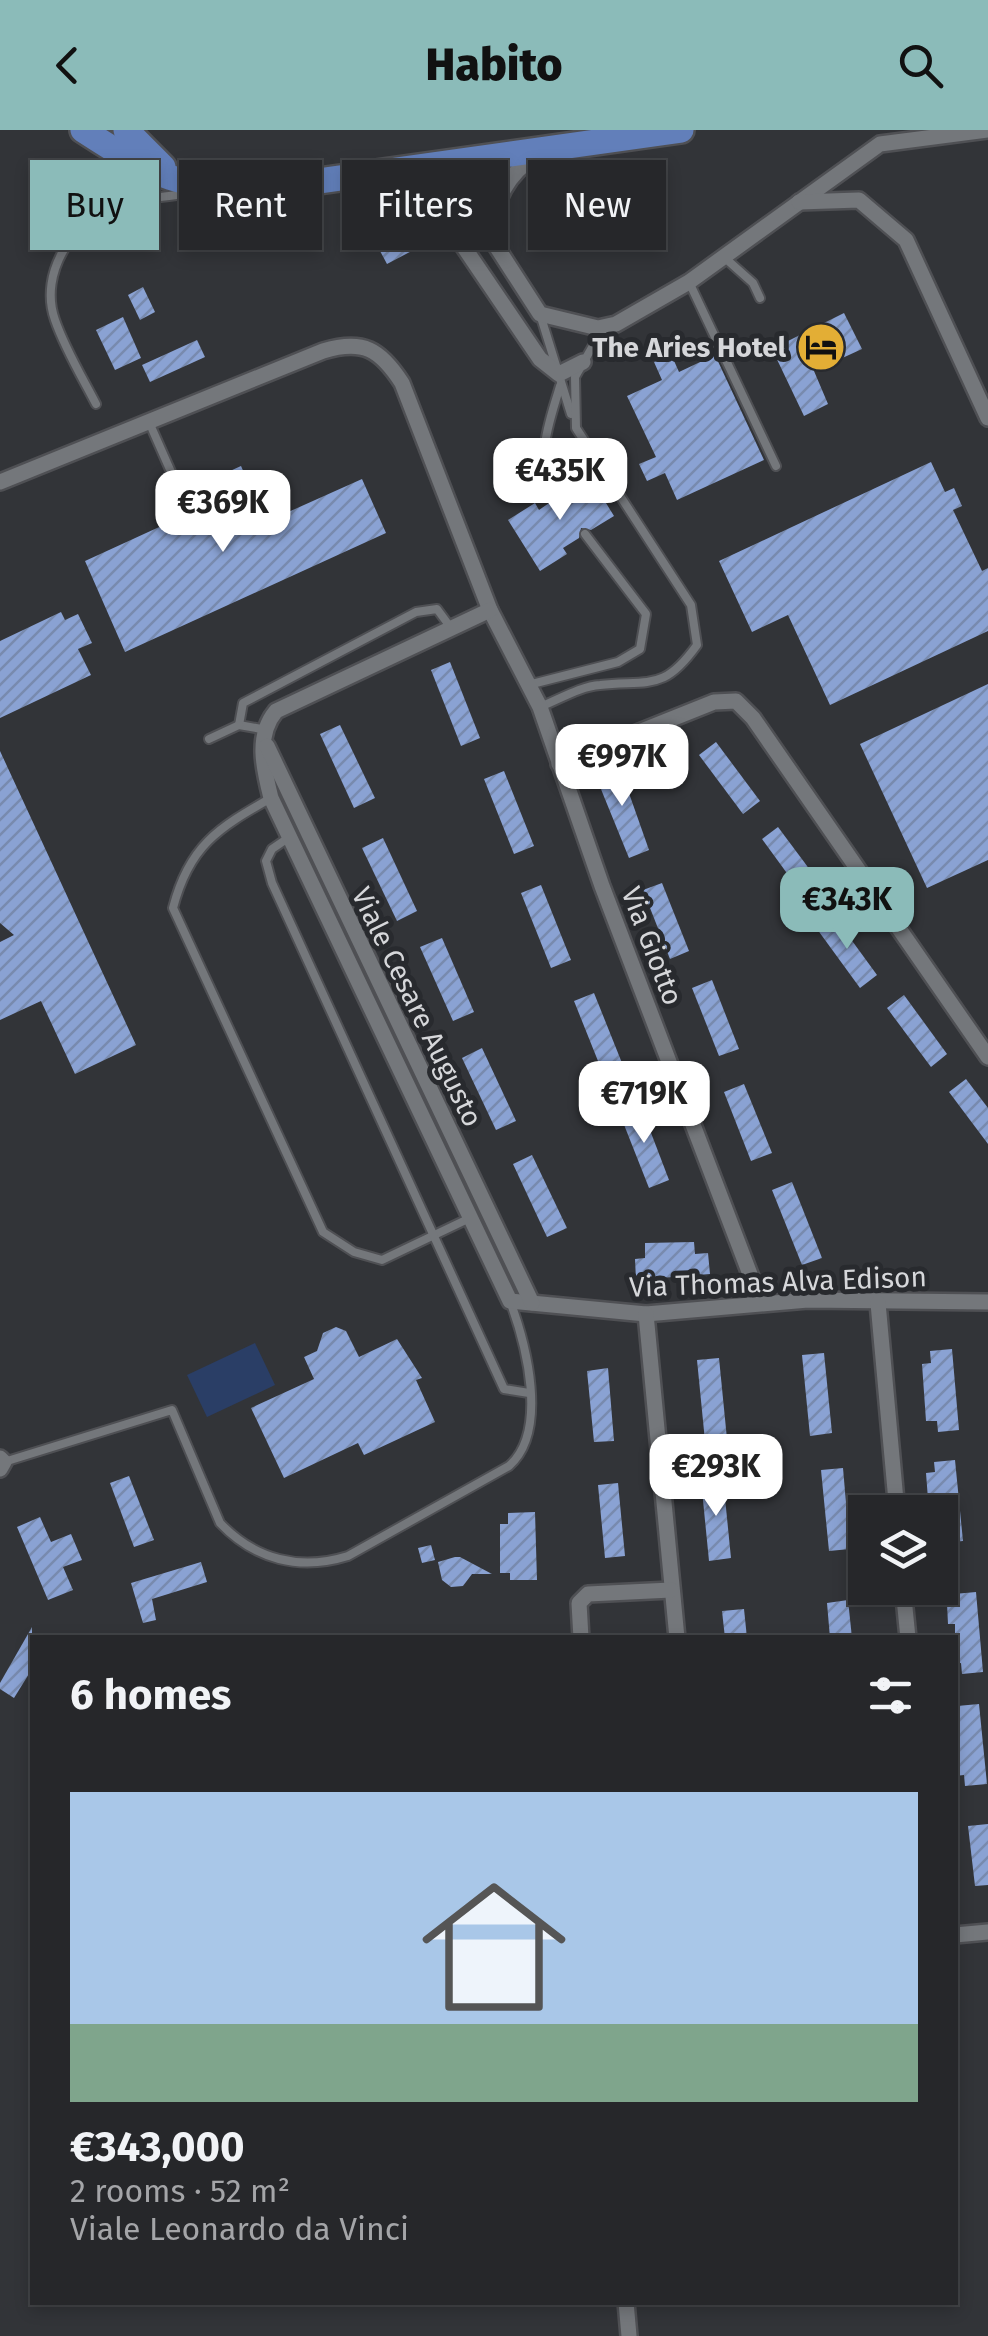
<!DOCTYPE html>
<html lang="en">
<head>
<meta charset="utf-8">
<style>
	:root { --surface:#26272a; --page:#2e2f32; --text:#f1f3f6; --muted:#a4a5a8; --line:#424447; --accent:#8bbbb9 }
	body { margin:0; font-family:"Fira Sans",sans-serif; background:var(--page); color:var(--text); height:100vh; display:flex; flex-direction:column; font-size:38px; white-space:nowrap }
	* { box-sizing:border-box; margin:0 }
	p { font-size:32px; color:var(--muted) }
	.icon { flex:none; width:55px; height:55px; fill:none; stroke:currentColor; stroke-width:2; stroke-linecap:round; stroke-linejoin:round }
	.map { position:relative; flex:1; overflow:hidden }
	.side { position:absolute; left:30px; top:1505px; width:928px; height:670px; display:flex; flex-direction:column; background:var(--surface); border-radius:0px; box-shadow:0 5px 15px #0003,0 0 0 2px var(--line) }
	.side>* { flex:none }
	.hud { position:absolute; left:30px; top:30px; width:930px; height:90px; display:flex; gap:20px }
	.tools { position:absolute; left:848px; top:1365px; display:grid; gap:20px }
	.tools a { display:grid; place-items:center; width:110px; height:110px; border-radius:0px; background:var(--surface); box-shadow:0 5px 15px #0003,0 0 0 2px var(--line); font-size:50px }
	.price { position:absolute; translate:-50% -85px; padding:0 22px; border-radius:20px; background:#fff; color:#222; font-size:32px; line-height:65px; filter:drop-shadow(0 2px 5px #0008) }
	.price::after { content:''; position:absolute; left:50%; top:60px; width:30px; height:22px; margin-left:-15px; background:inherit; clip-path:polygon(0 0,100% 0,50% 100%) }
	.price.selected { background:var(--accent); color:#111 }
	ul { padding:0; list-style:none }
	li { display:grid; align-content:center; gap:20px; height:530px; padding:0 40px }
	li+li { border-top:2px solid var(--line) }
	li span { display:grid; place-items:center; height:310px; border-radius:0px; color:#555 }
	li>.icon { margin-inline-start:auto }
	span .icon { width:180px; height:180px; fill:#fffc; stroke-width:1 }
	li b { font-size:42px }
	h2 { display:flex; justify-content:space-between; align-items:center; height:120px; padding:0 40px; font-size:42px }
	.pill { padding:0 35px; border-radius:0px; background:var(--surface); box-shadow:0 5px 15px #0003,0 0 0 2px var(--line); font-size:35px; line-height:90px }
	.pill.selected { background:var(--accent); color:#111 }
	header { display:flex; justify-content:space-between; align-items:center; height:130px; padding:0 40px; background:var(--accent); color:#111; font-size:45px; font-weight:800 }
	.map>svg:first-child { display:block }
</style>
</head>
<body>
<header><svg class="icon" aria-label="back" viewBox="0 0 24 24"><path d="M15 5l-7 7 7 7"/></svg>Habito<svg class="icon" aria-label="search" viewBox="0 0 24 24"><circle cx="10" cy="10" r="6"/><path d="M15 15l6 6"/></svg></header>
<div class="map">
<svg width="988" height="2206" viewBox="0 0 988 2206">
	<defs>
		<pattern id="building-hatch" width="6" height="6" patternUnits="userSpaceOnUse" patternTransform="scale(2.5)"><rect width="6" height="6" fill="#8aa2d3"/><path d="M-1 1l2-2M0 6l6-6M5 7l2-2" fill="none" stroke="#788aae"/></pattern>
	</defs>
	<rect width="100%" height="100%" fill="#323438"/>
	<path fill="#2a3e66" d="M255,1213L275,1255L207,1287L187,1245Z"/>
	<g fill="url(#building-hatch)">
		<path d="M411,87L425,114L387,134L372,106Z"/>
		<path d="M143,157L155,182L140,190L128,165Z"/>
		<path d="M844,183L862,219L814,241L828,274L804,286L772,219Z"/>
		<path d="M123,187L141,228L115,240L96,200Z"/>
		<path d="M197,210L205,227L150,252L142,235Z"/>
		<path d="M671,224L679,242L715,225L764,330L677,370L665,343L647,351L639,334L656,327L627,266L662,250L654,232Z"/>
		<path d="M931,332L945,362L954,358L962,376L953,380L982,441L988,438V501L830,575L788,485L752,502L719,431Z"/>
		<path d="M241,336L266,392L362,349L386,403L125,522L85,431L181,387L177,378L204,365L199,355Z"/>
		<path d="M590,347L614,386L591,400L581,398L579,408L563,418L567,424L540,441L508,390L535,373L539,380L552,371L561,374L564,363Z"/>
		<path d="M61,482L65,490L78,484L92,513L78,519L91,545L0,588V511Z"/>
		<path d="M450,532L480,608L461,616L431,540Z"/>
		<path d="M988,554V730L927,758L860,614Z"/>
		<path d="M340,595L375,668L354,678L320,604Z"/>
		<path d="M716,612L760,671L743,684L699,625Z"/>
		<path d="M0,621L136,915L75,944L41,871L0,890V812L14,805L0,793Z"/>
		<path d="M618,632L649,720L629,728L594,642Z"/>
		<path d="M504,641L534,716L514,724L484,649Z"/>
		<path d="M778,697L822,756L805,768L762,709Z"/>
		<path d="M383,708L417,781L397,791L362,718Z"/>
		<path d="M662,753L689,821L670,829L643,760Z"/>
		<path d="M541,755L571,830L551,838L521,763Z"/>
		<path d="M834,786L877,845L860,858L817,799Z"/>
		<path d="M442,808L474,882L453,891L420,817Z"/>
		<path d="M712,850L739,919L719,926L692,858Z"/>
		<path d="M594,863L624,938L604,946L574,871Z"/>
		<path d="M904,865L947,924L931,937L887,878Z"/>
		<path d="M482,918L516,991L496,1000L462,928Z"/>
		<path d="M966,949L988,978V1014L949,962Z"/>
		<path d="M744,954L772,1023L751,1031L724,962Z"/>
		<path d="M640,974L669,1050L649,1058L619,982Z"/>
		<path d="M532,1025L567,1098L547,1107L513,1034Z"/>
		<path d="M792,1052L822,1128L802,1135L772,1060Z"/>
		<path d="M694,1112L695,1124L708,1123L710,1144L636,1150L635,1129L645,1128V1113Z"/>
		<path d="M336,1197L346,1201L359,1227L397,1209L422,1248L416,1250L435,1292L364,1325L358,1313L284,1348L251,1278L314,1249L304,1227L317,1221L323,1203Z"/>
		<path d="M952,1219L959,1300L938,1302L937,1291H926L922,1234L931,1233L930,1221Z"/>
		<path d="M824,1223L832,1303L810,1306L802,1225Z"/>
		<path d="M719,1228L727,1309L705,1311L697,1230Z"/>
		<path d="M608,1238L614,1311L594,1312L587,1241Z"/>
		<path d="M955,1330L963,1411L941,1413L940,1382H929L926,1343L935,1342L934,1332Z"/>
		<path d="M843,1338L850,1419L829,1421L821,1340Z"/>
		<path d="M129,1346L154,1410L134,1417L110,1353Z"/>
		<path d="M723,1348L731,1428L709,1431L701,1350Z"/>
		<path d="M618,1353L625,1426L605,1428L598,1355Z"/>
		<path d="M535,1382L537,1450H510V1443H500V1394H508V1383Z"/>
		<path d="M40,1387L51,1412L71,1404L82,1430L63,1437L73,1460L48,1470L17,1397Z"/>
		<path d="M431,1415L435,1430L422,1433L418,1418Z"/>
		<path d="M455,1427H460L492,1444H472L463,1456L451,1457L442,1450L438,1432Z"/>
		<path d="M201,1432L207,1452L152,1469L156,1490L143,1493L131,1453Z"/>
		<path d="M976,1462L983,1542L962,1544L961,1533L955,1534V1494H948L947,1474L955,1473L954,1464Z"/>
		<path d="M848,1470L852,1508H830L827,1473Z"/>
		<path d="M744,1479L747,1508H725L722,1481Z"/>
		<path d="M32,1497V1539L14,1568L0,1559V1553Z"/>
		<path d="M979,1574L987,1654L965,1656L964,1645L955,1646V1586L957,1576Z"/>
		<path d="M988,1694V1755L975,1756L968,1696Z"/>
	</g>
	<g fill="none" stroke-linecap="round" stroke-linejoin="round">
		<g stroke="#4f5054" stroke-width="12">
			<g id="service">
				<path d="M725,128L753,153L760,168"/>
				<path d="M689,152L776,336"/>
				<path d="M540,184L571,284"/>
				<path d="M96,274C82,247 65,219 55,190C38,143 74,88 120,74C142,68 167,67 189,63"/>
				<path d="M149,292L179,360"/>
				<path d="M558,367C532,333 549,294 560,256"/>
				<path d="M528,555L618,532L640,519L646,484L585,404"/>
				<path d="M540,577C558,570 581,556 600,555C651,550 664,561 697,515L691,475L576,298L575,247L594,214L610,200"/>
				<path d="M267,600L239,595L243,573L416,482L437,479L451,498"/>
				<path d="M209,609L239,595"/>
				<path d="M271,668C218,698 189,716 173,778L323,1102L354,1122L382,1130L470,1088"/>
				<path d="M291,706L272,719L266,731L272,753L504,1259L529,1263"/>
				<path d="M4,1332L172,1280L220,1393C255,1430 300,1441 348,1426L509,1336C549,1301 526,1214 510,1171"/>
			</g>
		</g>
		<g stroke="#4f5054" stroke-width="20">
			<g id="minor">
				<path d="M415,39L467,71L540,184L598,198L616,194L689,152L880,14L988,0"/>
				<path d="M799,72L859,70L906,110L988,288"/>
				<path d="M434,73L540,229L559,244L583,232"/>
				<path d="M490,107C496,68 505,46 538,24"/>
				<path d="M0,352L323,221C363,209 380,219 402,253L490,480L540,577L602,756L761,1173"/>
				<path d="M490,480L276,581C255,606 264,640 271,668L510,1171L646,1184L808,1170L988,1172"/>
				<path d="M267,616L532,1173"/>
				<path d="M559,634L714,572L736,571L753,588L988,927"/>
				<path d="M878,1173L897,1382"/>
				<path d="M646,1184L677,1508"/>
				<path d="M0,1328L4,1332L0,1339"/>
				<path d="M903,1458L908,1508"/>
				<path d="M581,1508L579,1473L588,1464L671,1460"/>
				<path d="M955,1805L988,1802"/>
				<path d="M626,2172L629,2206"/>
			</g>
		</g>
		<g stroke="#4f5054" stroke-width="30">
			<g id="primary">
				<path d="M83,0C157,48 179,59 269,58L681,0"/>
				<path d="M126,0L163,37"/>
			</g>
		</g>
		<use href="#service" stroke="#74777b" stroke-width="8"/>
		<use href="#minor" stroke="#74777b" stroke-width="15"/>
		<use href="#primary" stroke="#627fba" stroke-width="25"/>
	</g>
	<defs>
		<g id="hotel-disc" transform="scale(2.5)"><circle r="9.5" fill="#e3ae35" stroke="#282a2e"/><path d="M-6-4.5h1.5V1H6V5H4.5V3h-9V5H-6ZM-4 0a1.8 1.8 0 1 1 3.6 0ZM.5 0V-2.5h3Q6-2.5 6 0Z" fill="#111"/></g>
	</defs>
	<g fill-rule="evenodd">
		<use href="#hotel-disc" x="821" y="217"/>
	</g>
	<g text-anchor="middle" dominant-baseline="central" stroke-width="10" stroke-linejoin="round" paint-order="stroke">
		<g font-size="28" font-weight="bold" fill="#d6d7da" stroke="#282a2e" text-anchor="end">
			<text x="786" y="217">The Aries Hotel</text>
		</g>
		<g font-size="28" fill="#d6d7da" stroke="#282a2e">
			<text transform="translate(652 816) rotate(69)">Via Giotto</text>
			<text transform="translate(417 877) rotate(64)">Viale Cesare Augusto</text>
			<text transform="translate(778 1152) rotate(-2)">Via Thomas Alva Edison</text>
		</g>
	</g>
</svg>
<div class="tools">
<a><svg class="icon" aria-label="layers" viewBox="0 0 24 24"><path d="M12 4l9 5-9 5-9-5zM3 14l9 5 9-5"/></svg></a>
</div>
<b class="price" style="left:560px;top:393px">€435K</b>
<b class="price" style="left:223px;top:425px">€369K</b>
<b class="price" style="left:622px;top:679px">€997K</b>
<b class="price selected" style="left:847px;top:822px">€343K</b>
<b class="price" style="left:644px;top:1016px">€719K</b>
<b class="price" style="left:716px;top:1389px">€293K</b>
<div class="hud">
<a class="pill selected">Buy</a>
<a class="pill">Rent</a>
<a class="pill">Filters</a>
<a class="pill">New</a>
</div>
<section class="side">
<h2>6 homes<svg class="icon" aria-label="filters" viewBox="0 0 24 24"><path d="M4 7h16M4 17h16"/><circle cx="9" cy="7" r="2"/><circle cx="15" cy="17" r="2"/></svg></h2>
<ul>
<li><span style="background:linear-gradient(#a9c7e8 75%,#7fa58c 0)"><svg class="icon" aria-label="home" viewBox="0 0 24 24"><path d="M3 11l9-7 9 7M6 9v11h12V9"/></svg></span><div><b>€343,000</b><p>2 rooms · 52 m²</p><p>Viale Leonardo da Vinci</p></div></li>
</ul>
</section>
</div>
</body>
</html>
